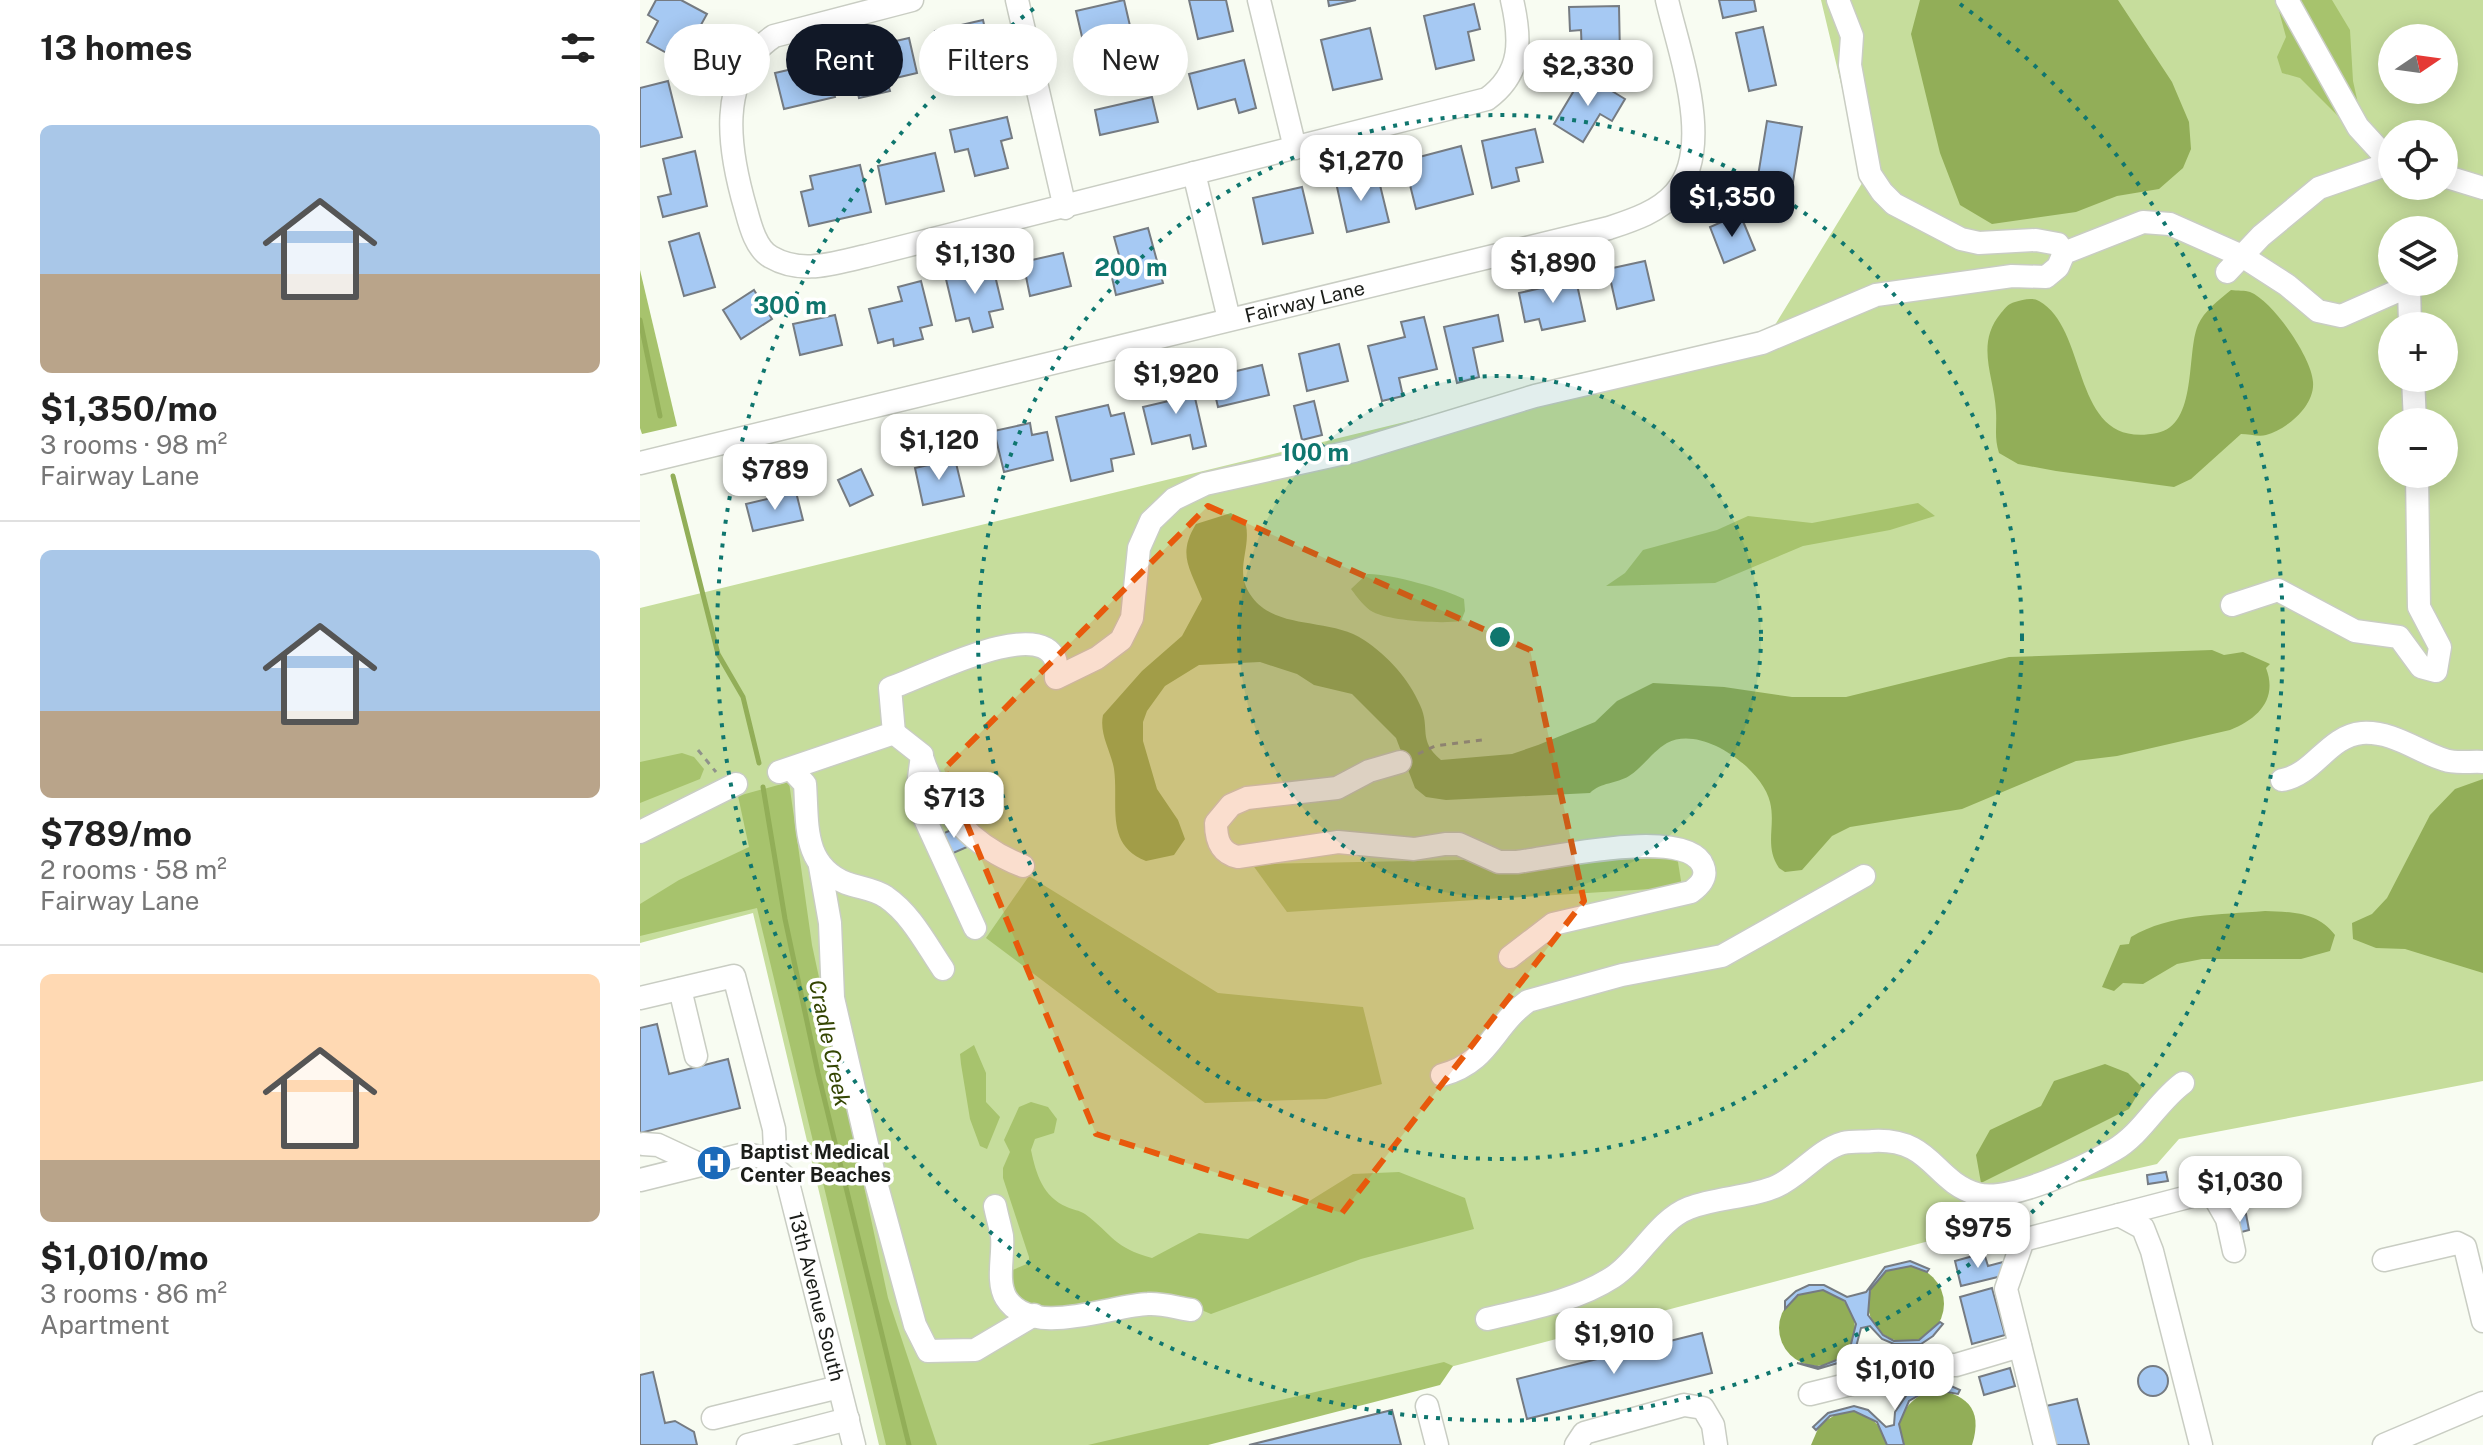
<!DOCTYPE html>
<html lang="en">
<head>
<meta charset="utf-8">
<style>
	:root { --surface:#fff; --page:#f6f6f6; --text:#222; --muted:#767676; --line:#e0e0e0; --accent:#111827 }
	body { margin:0; font-family:"Public Sans",sans-serif; background:var(--page); color:var(--text); height:100vh; display:flex; flex-direction:column; font-size:30px; white-space:nowrap }
	* { box-sizing:border-box; margin:0 }
	p { font-size:26px; color:var(--muted) }
	.icon { flex:none; width:44px; height:44px; fill:none; stroke:currentColor; stroke-width:2; stroke-linecap:round; stroke-linejoin:round }
	.map { position:relative; flex:1; overflow:hidden }
	.details { display:flex; flex-direction:column; background:var(--surface); width:640px }
	.details>* { flex:none }
	.hud { position:absolute; left:24px; top:24px; width:760px; height:72px; display:flex; gap:16px }
	.needle { width:52px; rotate:77deg }
	.fabs { position:absolute; left:1738px; top:24px; display:grid; gap:16px }
	.fabs a { display:grid; place-items:center; width:80px; height:80px; border-radius:50%; background:var(--surface); box-shadow:0 4px 20px #0003; font-size:40px }
	.price { position:absolute; translate:-50% -68px; padding:0 18px; border-radius:16px; background:#fff; color:#222; font-size:26px; line-height:52px; filter:drop-shadow(0 2px 4px #0008) }
	.price::after { content:''; position:absolute; left:50%; top:48px; width:24px; height:18px; margin-left:-12px; background:inherit; clip-path:polygon(0 0,100% 0,50% 100%) }
	.price.active { background:var(--accent); color:#fff }
	ul { padding:0; list-style:none }
	li { display:grid; align-content:center; gap:16px; height:424px; padding:0 40px }
	li+li { border-top:2px solid var(--line) }
	li span { display:grid; place-items:center; height:248px; border-radius:12px; color:#555 }
	li>.icon { margin-inline-start:auto }
	span .icon { width:144px; height:144px; fill:#fffc; stroke-width:1 }
	li b { font-size:34px }
	h2 { display:flex; justify-content:space-between; align-items:center; height:96px; padding:0 40px; font-size:34px }
	.pill { padding:0 28px; border-radius:36px; background:var(--surface); box-shadow:0 4px 20px #0003; font-size:28px; line-height:72px }
	.pill.active { background:var(--accent); color:#fff }
	main { display:flex; flex:1; min-height:0 }
	.map>svg:first-child { display:block }
</style>
</head>
<body>
<main>
<section class="details">
<h2>13 homes<svg class="icon" aria-label="filters" viewBox="0 0 24 24"><path d="M4 7h16M4 17h16"/><circle cx="9" cy="7" r="2"/><circle cx="15" cy="17" r="2"/></svg></h2>
<ul>
<li><span style="background:linear-gradient(#a9c7e8 60%,#b9a48a 0)"><svg class="icon" aria-label="home" viewBox="0 0 24 24"><path d="M3 11l9-7 9 7M6 9v11h12V9"/></svg></span><div><b>$1,350/mo</b><p>3 rooms · 98 m²</p><p>Fairway Lane</p></div></li>
<li><span style="background:linear-gradient(#a9c7e8 65%,#b9a48a 0)"><svg class="icon" aria-label="home" viewBox="0 0 24 24"><path d="M3 11l9-7 9 7M6 9v11h12V9"/></svg></span><div><b>$789/mo</b><p>2 rooms · 58 m²</p><p>Fairway Lane</p></div></li>
<li><span style="background:linear-gradient(#ffd9b3 75%,#b9a48a 0)"><svg class="icon" aria-label="home" viewBox="0 0 24 24"><path d="M3 11l9-7 9 7M6 9v11h12V9"/></svg></span><div><b>$1,010/mo</b><p>3 rooms · 86 m²</p><p>Apartment</p></div></li>
</ul>
</section>
<div class="map">
<svg width="1843" height="1445" viewBox="0 0 1843 1445">
	<rect width="100%" height="100%" fill="#f8fcf2"/>
	<path fill="#c6dd9c" fill-rule="evenodd" d="M1181,0H1843V1081L1539,1139L1517,1164L1347,1203L1346,1226L514,1445H239L113,913L0,943V608L1130,333L1224,180ZM1752,38H1804V90H1752ZM1752,134H1804V186H1752ZM1752,230H1804V282H1752ZM1752,326H1804V378H1752ZM1752,422H1804V474H1752Z"/>
	<g fill="#a7c36d">
		<path d="M1636,0H1692L1710,30L1713,81L1721,117L1705,123L1660,78L1642,73L1637,57L1646,37Z"/>
		<path d="M0,270L37,426L2,434L0,428Z"/>
		<path d="M1278,503L1295,516L1250,530L1163,546L1075,583L966,586L985,573L1003,550L1077,530L1108,516L1172,523Z"/>
		<path d="M727,574C747,573 806,589 824,599L825,611L821,621C802,624 750,621 733,612C725,608 717,597 711,589Z"/>
		<path d="M42,753L54,757L64,769L60,779L0,803V762Z"/>
		<path d="M149,782L172,945L248,1298L297,1445H246L117,908L0,936V904L39,880L109,847L98,796Z"/>
		<path d="M1037,856L1042,887L647,912L612,864Z"/>
		<path d="M389,876L578,993L723,1007L742,1084L686,1099L565,1103L346,938Z"/>
		<path d="M334,1045L346,1073V1102L360,1117L347,1149L340,1146L330,1119L321,1064L320,1054Z"/>
		<path d="M391,1102L408,1107L417,1119L414,1133L395,1139L391,1150C396,1174 403,1197 427,1207C433,1210 439,1210 445,1214C473,1235 474,1248 512,1258L559,1233L608,1239L713,1174L759,1172L825,1198L834,1229L721,1259L571,1314L535,1299L422,1314L378,1303L368,1272L389,1263V1257L363,1178V1168L370,1152L364,1140L379,1107Z"/>
		<path d="M804,1362L813,1366L800,1385L568,1445H448Z"/>
	</g>
	<g fill="#92ae58">
		<path d="M1280,0H1478L1532,82L1549,122L1551,149L1543,168L1519,189L1477,196L1436,212L1352,224L1320,205L1300,153L1271,34Z"/>
		<path d="M1591,290C1597,291 1605,290 1610,292C1633,301 1672,358 1673,382C1675,406 1647,429 1626,435C1619,437 1609,434 1601,434L1551,479L1534,487L1416,471L1378,464L1359,453C1354,437 1357,427 1356,411C1354,376 1335,344 1361,313C1366,307 1368,304 1375,302C1382,300 1392,297 1399,301C1451,330 1429,451 1517,433C1558,425 1546,353 1558,325C1564,311 1579,300 1591,290Z"/>
		<path d="M591,513L606,525C611,551 593,572 612,597C637,631 690,617 724,640C748,656 769,679 780,705C791,728 777,740 801,760L872,754L898,745L955,722L977,701L1013,683L1084,687L1152,697H1206L1369,657L1572,650L1584,655L1603,652L1630,664L1626,668C1638,699 1618,719 1590,730L1477,756L1436,761L1322,809L1210,827L1192,836L1162,870L1145,872L1139,868C1124,846 1136,826 1130,802C1122,768 1061,724 1027,743C1012,752 1003,767 989,776C976,784 961,782 950,793L806,800L786,797L775,788L756,738L712,694L674,685L657,674L620,662L559,665L525,686L507,711L503,722V741L517,789L538,820L545,839L534,855L506,861C464,845 479,804 474,769C471,751 459,734 463,715L502,671L542,636L562,599C550,568 537,555 556,524Z"/>
		<path d="M1843,779V973L1765,949L1736,948L1713,939L1712,923L1732,914L1747,898L1790,815L1815,789Z"/>
		<path d="M1625,911C1652,912 1678,912 1695,935L1690,951L1661,959H1562L1537,964L1503,984L1483,983L1474,991L1462,987L1480,945L1489,944L1491,937C1531,913 1580,915 1625,911Z"/>
		<path d="M1465,1064L1488,1073L1502,1087L1489,1109L1341,1183L1336,1155L1350,1130L1401,1106L1414,1081Z"/>
		<circle cx="1266" cy="1304" r="38"/>
		<circle cx="1177" cy="1328" r="38"/>
		<path d="M1290,1389C1325,1393 1344,1407 1332,1445H1264C1251,1417 1268,1402 1290,1389Z"/>
		<path d="M1202,1411C1226,1411 1241,1421 1247,1445H1171L1180,1424Z"/>
	</g>
	<g fill="none" stroke-linecap="round" stroke-linejoin="round">
		<g stroke="#92ae58" stroke-width="5">
			<path d="M0,320L20,416"/>
			<path d="M33,476L78,654L103,697L119,763"/>
			<path d="M123,787L145,919L178,1073L269,1445"/>
		</g>
	</g>
	<g fill="#a6c9f3" stroke="#757b82" stroke-width="2">
		<path d="M16,0H41L67,14L41,61L7,42L18,21L8,15Z"/>
		<path d="M484,0L497,56L449,67L436,11Z"/>
		<path d="M549,0H586L593,31L558,39Z"/>
		<path d="M688,0H716L689,6Z"/>
		<path d="M1079,0H1114L1116,11L1083,18Z"/>
		<path d="M834,4L840,29L828,32L834,60L796,69L784,16Z"/>
		<path d="M979,6L980,56L942,57L941,30L930,31L929,7Z"/>
		<path d="M343,20L354,68L306,79L295,31Z"/>
		<path d="M1123,27L1136,85L1109,91L1096,33Z"/>
		<path d="M730,28L742,79L693,90L681,40Z"/>
		<path d="M269,38L277,73L247,80L250,91L219,98L208,52Z"/>
		<path d="M604,60L616,108L599,113L595,99L558,109L549,74Z"/>
		<path d="M187,61L195,97L144,109L135,73Z"/>
		<path d="M944,74L985,99L972,121L960,114L943,142L914,124Z"/>
		<path d="M28,81L42,137L0,147V88Z"/>
		<path d="M512,97L518,122L460,135L455,110Z"/>
		<path d="M367,117L372,138L361,141L368,168L335,176L328,149L315,152L310,130Z"/>
		<path d="M1127,121L1162,127L1153,182L1118,176Z"/>
		<path d="M895,129L903,162L876,168L879,181L852,188L842,141Z"/>
		<path d="M821,146L833,194L776,209L764,161Z"/>
		<path d="M55,151L67,206L23,217L18,197L31,194L23,159Z"/>
		<path d="M295,153L304,191L246,204L238,166Z"/>
		<path d="M220,165L231,212L169,226L161,192L173,189L170,176Z"/>
		<path d="M719,172L722,185L739,181L749,222L707,232L695,178Z"/>
		<path d="M662,187L673,233L623,244L613,198Z"/>
		<path d="M1100,214L1115,250L1084,263L1070,227Z"/>
		<path d="M508,228L523,283L476,295L470,269L482,266L474,237Z"/>
		<path d="M59,233L75,287L44,296L29,242Z"/>
		<path d="M423,253L431,286L390,296L383,262Z"/>
		<path d="M1005,261L1014,300L977,309L968,269Z"/>
		<path d="M352,263L363,309L349,312L353,327L333,332L329,318L316,321L305,275Z"/>
		<path d="M936,280L945,321L902,330L899,319L885,322L879,293Z"/>
		<path d="M281,281L292,325L280,328L283,339L254,346L253,339L238,343L229,309L262,301L258,287Z"/>
		<path d="M114,290L132,319L101,339L83,310Z"/>
		<path d="M195,315L202,345L160,355L153,324Z"/>
		<path d="M858,315L863,341L833,348L839,377L817,383L804,327Z"/>
		<path d="M784,317L797,369L759,378L763,396L742,401L728,346L765,337L761,322Z"/>
		<path d="M699,344L708,381L667,391L659,354Z"/>
		<path d="M622,365L629,395L578,407L571,377Z"/>
		<path d="M550,376L566,446L553,449L550,435L512,444L503,407L533,400L529,381Z"/>
		<path d="M674,401L682,435L662,440L654,406Z"/>
		<path d="M468,405L471,416L484,413L494,454L471,459L473,471L431,481L416,417Z"/>
		<path d="M390,423L392,435L407,432L413,460L364,472L354,431Z"/>
		<path d="M315,459L324,496L283,505L275,468Z"/>
		<path d="M221,469L233,495L210,506L198,480Z"/>
		<path d="M156,492L163,520L113,531L106,504Z"/>
		<path d="M318,827L327,847L311,854L302,834Z"/>
		<path d="M17,1024L29,1074L88,1059L100,1108L0,1133V1028Z"/>
		<path d="M1526,1172L1528,1181L1508,1184L1507,1175Z"/>
		<path d="M1606,1214L1609,1230L1594,1234L1590,1218Z"/>
		<path d="M1344,1253L1348,1266L1363,1262L1366,1275L1321,1286L1315,1261Z"/>
		<path d="M1270,1261L1289,1269L1287,1272L1271,1266L1246,1271L1230,1290L1228,1315L1243,1335L1254,1341L1279,1340L1300,1322L1303,1324L1293,1336L1281,1344H1254L1242,1339L1230,1326L1221,1328L1216,1347L1201,1362L1178,1369L1157,1363L1179,1367L1202,1358L1210,1348L1216,1324L1205,1301L1183,1290L1158,1295L1145,1309V1301L1156,1291L1169,1285H1184L1207,1297L1226,1292L1245,1267Z"/>
		<path d="M1352,1288L1365,1335L1332,1344L1320,1297Z"/>
		<path d="M1062,1333L1072,1373L887,1419L877,1379Z"/>
		<circle cx="1513" cy="1381" r="15"/>
		<path d="M1370,1368L1375,1386L1344,1395L1339,1377Z"/>
		<path d="M13,1372L25,1423L35,1421L54,1432L57,1445H0V1375Z"/>
		<path d="M1302,1382L1320,1390L1318,1394L1290,1389L1269,1401L1259,1424L1264,1445H1247L1237,1422L1214,1411L1190,1416L1176,1430L1173,1427L1188,1413L1214,1406L1228,1410L1246,1427L1254,1425L1255,1412L1270,1390L1284,1383Z"/>
		<path d="M1437,1399L1449,1445H1416L1406,1406Z"/>
		<path d="M752,1410L761,1445H609Z"/>
	</g>
	<g fill="none" stroke-linecap="round" stroke-linejoin="round">
		<g stroke="#c9cdc3" stroke-width="25">
			<g id="minor">
				<path d="M272,0L134,36C75,75 89,152 106,210C110,225 116,249 131,257C162,275 194,263 226,256L847,99C883,73 881,39 872,0"/>
				<path d="M377,0L425,208"/>
				<path d="M619,0L655,148"/>
				<path d="M1198,0L1212,36L1210,65L1230,174L1242,192L1254,204L1321,239L1339,243L1396,240L1418,244L1424,253"/>
				<path d="M1647,0L1718,127L1752,164"/>
				<path d="M554,173L589,319"/>
				<path d="M1804,176L1843,188"/>
				<path d="M1587,272L1621,236L1679,188L1751,163"/>
				<path d="M1773,378L1775,422"/>
				<path id="s1" d="M0,463L969,228C993,220 1018,212 1035,193C1075,148 1039,52 1027,0"/>
				<path d="M1592,605L1638,590L1715,631L1759,637L1781,667L1796,671L1800,647L1779,607L1777,474"/>
				<path d="M254,733L282,755L278,786L285,819L335,928"/>
				<path d="M283,760C300,811 334,847 383,866"/>
				<path d="M760,762L729,771L697,788L607,798L591,805L576,823C576,840 580,853 598,857L698,842L774,849L805,844H819L859,862H877C912,858 1048,826 1063,866C1068,878 1059,886 1051,892L913,924L870,957"/>
				<path d="M151,769L165,784C168,824 162,865 206,883C219,888 235,889 246,897C271,914 286,944 303,969"/>
				<path d="M139,772L254,733L250,688C280,679 396,616 415,659C417,664 416,673 416,678L457,658L481,640L492,618L499,548L511,521L534,499L565,484L714,451L895,396L1122,343L1236,295L1372,276L1406,277L1418,267L1424,253L1503,222L1530,224L1602,256L1647,285L1678,311L1701,316L1769,286L1770,326"/>
				<path d="M1642,780C1674,775 1688,736 1722,733C1754,731 1778,752 1805,760C1816,764 1831,761 1843,762"/>
				<path d="M0,832L96,784"/>
				<path d="M180,866L190,923L193,998L235,1179L275,1325L288,1351L335,1350L394,1315"/>
				<path d="M40,989L56,1056"/>
				<path d="M0,998L94,976L134,1129L135,1150L129,1163"/>
				<path d="M802,1075C850,1062 852,1027 888,1001L982,975L1082,956L1224,876"/>
				<path d="M3,1144L18,1145L61,1165"/>
				<path id="s2" d="M0,1180L105,1154L122,1157L147,1179L214,1445"/>
				<path d="M355,1206C357,1216 360,1226 362,1236C364,1255 356,1281 366,1298C391,1339 472,1305 508,1304C522,1303 537,1308 551,1310"/>
				<path d="M1479,1215L1503,1228L1512,1251L1561,1445"/>
				<path d="M1744,1260L1817,1243L1825,1247L1843,1321"/>
				<path d="M847,1319C889,1309 936,1301 973,1277C1000,1259 1018,1220 1049,1208C1077,1197 1110,1198 1137,1186C1161,1175 1178,1150 1203,1143C1212,1141 1224,1142 1233,1141C1292,1138 1293,1181 1337,1194C1369,1203 1446,1166 1474,1150C1502,1134 1517,1102 1543,1083"/>
				<path d="M1170,1394L1288,1365H1316L1380,1346"/>
				<path d="M787,1406L797,1445"/>
				<path d="M73,1418L199,1387"/>
				<path d="M108,1445L208,1419"/>
				<path d="M936,1445L944,1433L1044,1405L1063,1408L1073,1425L1076,1445"/>
				<path d="M1405,1445L1366,1289L1383,1240L1571,1191L1587,1219L1594,1251"/>
				<path d="M1744,1445L1843,1403"/>
			</g>
		</g>
		<g stroke="#8f928b" stroke-width="3" stroke-dasharray="6 6" stroke-linecap="butt">
			<path d="M58,750L76,772"/>
			<path d="M778,754L795,746L842,740"/>
		</g>
		<use href="#minor" stroke="#fff" stroke-width="22"/>
	</g>
	<path fill="#e8590c" fill-opacity="0.2" stroke="#e8590c" stroke-width="6" stroke-dasharray="16 10" stroke-linejoin="round" d="M568,506L890,650L944,901L702,1213L456,1134L304,769Z"/>
	<circle cx="860" cy="637" r="261" fill="#0f766e" fill-opacity=".12"/>
	<g fill="none" stroke="#0f766e" stroke-width="4" stroke-dasharray="4 8">
		<circle cx="860" cy="637" r="261"/>
		<circle cx="860" cy="637" r="522"/>
		<path d="M1320 4A783 783 0 1 1 400 4"/>
	</g>
	<defs>
		<g id="hospital-disc" transform="scale(1.8)"><circle r="9.5" fill="#1c6ab9" stroke="#fff"/><path d="M-5-5h3v3.5h4V-5h3V5h-3V1.5h-4V5h-3Z" fill="#fff"/></g>
	</defs>
	<g fill-rule="evenodd">
		<use href="#hospital-disc" x="74" y="1163"/>
	</g>
	<g text-anchor="middle" dominant-baseline="central" stroke-width="7" stroke-linejoin="round" paint-order="stroke">
		<g font-size="20" fill="#1b1d19" stroke="#fff">
			<text stroke="none"><textPath href="#s1" startOffset="684">Fairway Lane</textPath></text>
			<text stroke="none"><textPath href="#s2" startOffset="280">13th Avenue South</textPath></text>
		</g>
		<g font-size="20" font-weight="bold" fill="#1b1d19" stroke="#fff" text-anchor="start">
			<text x="100" y="1152">Baptist Medical<tspan x="100" dy="23">Center Beaches</tspan></text>
		</g>
		<g font-size="22" font-style="italic" fill="#344502" stroke="#fff">
			<text transform="translate(190 1043) rotate(78)">Cradle Creek</text>
		</g>
	</g>
	<circle cx="860" cy="637" r="12" fill="#0f766e" stroke="#fff" stroke-width="4"/>
	<g font-size="24" text-anchor="middle" font-weight="bold" fill="#0f766e" stroke="#fff" stroke-width="7" stroke-linejoin="round" paint-order="stroke">
		<text x="491" y="276">200 m</text>
		<text x="150" y="314">300 m</text>
		<text x="675" y="461">100 m</text>
	</g>
</svg>
<div class="fabs">
<a><svg class="needle" viewBox="-14 -14 28 28"><path d="M0-13l5 13h-10z" fill="#e53935"/><path d="M0 13l5-13h-10z" fill="#767676"/></svg></a>
<a><svg class="icon" aria-label="locate" viewBox="0 0 24 24"><circle cx="12" cy="12" r="6"/><path d="M12 2v4M12 18v4M2 12h4M18 12h4"/></svg></a>
<a><svg class="icon" aria-label="layers" viewBox="0 0 24 24"><path d="M12 4l9 5-9 5-9-5zM3 14l9 5 9-5"/></svg></a>
<a>+</a>
<a>−</a>
</div>
<b class="price" style="left:948px;top:108px">$2,330</b>
<b class="price" style="left:721px;top:203px">$1,270</b>
<b class="price active" style="left:1092px;top:239px">$1,350</b>
<b class="price" style="left:335px;top:296px">$1,130</b>
<b class="price" style="left:913px;top:305px">$1,890</b>
<b class="price" style="left:536px;top:416px">$1,920</b>
<b class="price" style="left:299px;top:482px">$1,120</b>
<b class="price" style="left:135px;top:512px">$789</b>
<b class="price" style="left:314px;top:840px">$713</b>
<b class="price" style="left:1600px;top:1224px">$1,030</b>
<b class="price" style="left:1338px;top:1270px">$975</b>
<b class="price" style="left:974px;top:1376px">$1,910</b>
<b class="price" style="left:1255px;top:1412px">$1,010</b>
<div class="hud">
<a class="pill">Buy</a>
<a class="pill active">Rent</a>
<a class="pill">Filters</a>
<a class="pill">New</a>
</div>
</div>
</main>
</body>
</html>
